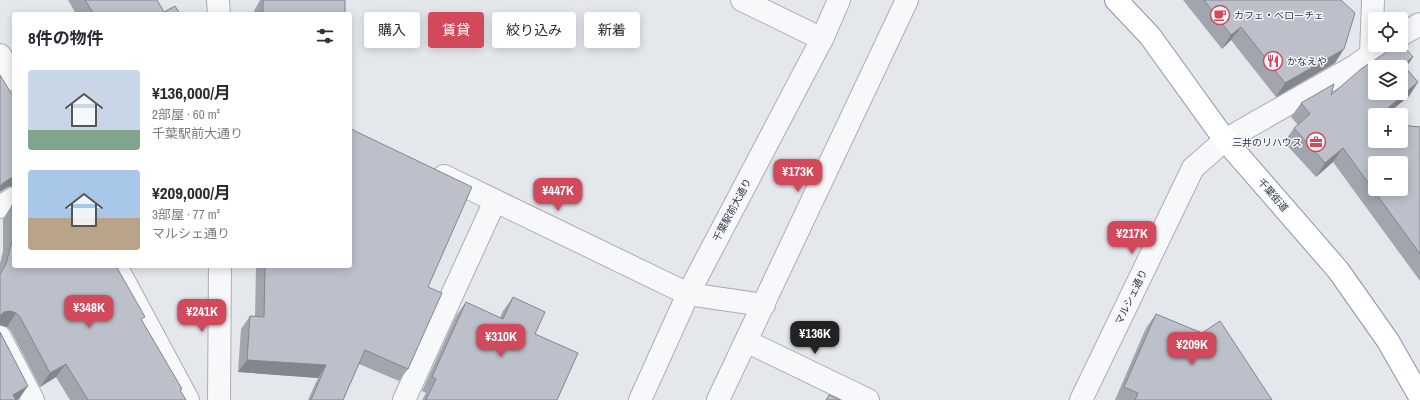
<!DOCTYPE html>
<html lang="ja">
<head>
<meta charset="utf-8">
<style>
	:root { --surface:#fff; --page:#f7f7f7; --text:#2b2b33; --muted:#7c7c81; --accent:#d1495b }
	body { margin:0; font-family:"Archivo Narrow","Noto Sans JP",sans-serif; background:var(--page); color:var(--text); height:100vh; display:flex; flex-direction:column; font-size:15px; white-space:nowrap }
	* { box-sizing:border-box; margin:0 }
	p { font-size:13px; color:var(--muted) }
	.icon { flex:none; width:22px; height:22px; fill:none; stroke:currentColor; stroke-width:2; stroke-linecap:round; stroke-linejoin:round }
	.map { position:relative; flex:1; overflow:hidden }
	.sheet { position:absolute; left:12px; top:12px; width:340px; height:256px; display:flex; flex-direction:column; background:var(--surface); border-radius:4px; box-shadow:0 2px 10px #0003 }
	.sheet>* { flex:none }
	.top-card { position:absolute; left:364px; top:12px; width:380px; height:36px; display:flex; gap:8px }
	.fabs { position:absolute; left:1368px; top:12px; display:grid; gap:8px }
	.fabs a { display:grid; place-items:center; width:40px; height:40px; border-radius:4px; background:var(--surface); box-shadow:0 2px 10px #0003; font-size:20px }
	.price { position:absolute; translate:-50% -34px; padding:0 9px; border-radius:8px; background:var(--accent); color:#fff; font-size:13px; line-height:26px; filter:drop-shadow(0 1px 2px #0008) }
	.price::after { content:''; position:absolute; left:50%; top:24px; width:12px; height:9px; margin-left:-6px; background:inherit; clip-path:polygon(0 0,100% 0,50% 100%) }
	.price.active { background:#222; color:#fff }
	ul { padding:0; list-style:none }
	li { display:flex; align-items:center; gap:12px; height:100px; padding:0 16px }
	li span { display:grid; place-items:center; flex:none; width:112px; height:80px; border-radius:4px; color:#555 }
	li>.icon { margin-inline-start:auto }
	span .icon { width:48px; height:48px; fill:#fffc; stroke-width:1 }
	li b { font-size:17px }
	h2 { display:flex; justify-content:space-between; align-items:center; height:48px; padding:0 16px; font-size:17px }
	.pill { padding:0 14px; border-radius:4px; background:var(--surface); box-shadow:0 2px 10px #0003; font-size:14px; line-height:36px }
	.pill.active { background:var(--accent); color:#fff }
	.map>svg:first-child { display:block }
</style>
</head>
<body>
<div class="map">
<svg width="1420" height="400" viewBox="0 0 1420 400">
	<rect width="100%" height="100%" fill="#e4e7ec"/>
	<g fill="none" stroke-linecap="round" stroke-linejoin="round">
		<g stroke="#a9aeb7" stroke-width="24">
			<g id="minor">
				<path d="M218,0L219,14"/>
				<path d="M742,0L822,39"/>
				<path d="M1401,35L1420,24"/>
				<path d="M0,55L14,80"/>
				<path d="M1371,55L1373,0"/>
				<path d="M444,176L688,294L764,305"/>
				<path d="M0,207L14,198"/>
				<path d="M116,266L188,400"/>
				<path d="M0,337L33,400"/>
				<path d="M746,341L868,400"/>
				<path d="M219,400L220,266"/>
				<path d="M404,400L495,201"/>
				<path d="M640,400L688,294L822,39L839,0"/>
				<path d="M718,400L907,0"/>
				<path d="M1081,400L1193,168L1225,140L1355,66L1385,45"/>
			</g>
		</g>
		<g stroke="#8b94a3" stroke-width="24">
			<path id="highway" d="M1116,0L1150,36L1225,140L1338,270L1388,341L1420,397"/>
		</g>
		<use href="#minor" stroke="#f7f8fa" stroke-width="22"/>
		<use href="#highway" stroke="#fff" stroke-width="22"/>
	</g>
	<g fill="#a1a5ae">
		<path d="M68,0H157L164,12L180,14H76Z"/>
		<path d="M260,0H345V14H254V11Z"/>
		<path d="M1183,0H1341L1335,63L1276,97L1231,40L1222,49Z"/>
		<path d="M1413,57L1406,68L1418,82L1409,96L1386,115H1375V141L1420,127V281L1333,162L1316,177L1284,142L1294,128L1298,125L1291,117L1301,103L1331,95Z"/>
		<path d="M12,205L142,321L182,389L180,391L186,400H70L56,377L40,387L11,331L7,327L0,325V263L3,251V219Z"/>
		<path d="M256,266H350L428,287L408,369L399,381L359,364L343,400H308L318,378L238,372L241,329L250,316L255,317Z"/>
		<path d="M513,297L535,334L557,400H422L426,393L422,391L456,316L466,302L500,318L503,311Z"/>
		<path d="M1156,314L1272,400H1115L1146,328Z"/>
	</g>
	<g fill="#83868d">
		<path d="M1241,27L1231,40L1222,49L1231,35Z"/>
		<path d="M1344,49L1335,63L1276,97L1285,83Z"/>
		<path d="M1413,57L1404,70L1403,65Z"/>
		<path d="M1418,82L1409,96L1386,115H1380Z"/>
		<path d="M1343,148L1333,162L1316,177L1325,163Z"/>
		<path d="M14,176V186L8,187L0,192V186L3,183Z"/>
		<path d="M10,311L16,313L7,327L0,325V316L4,312Z"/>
		<path d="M247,360L326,365L318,378L238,372Z"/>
		<path d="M66,364L56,377L40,387L50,373Z"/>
		<path d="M28,386L19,399L17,400H9L13,395Z"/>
	</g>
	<g fill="#bbc0ca" stroke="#83868d" fill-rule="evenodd">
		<path d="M85,0H157L164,12L175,6L180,14H94Z"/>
		<rect x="263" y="0" width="82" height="14"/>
		<path d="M1204,0H1341L1355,13L1344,49L1285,83L1241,27L1231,35Z"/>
		<path d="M1401,43L1413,57L1403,65L1418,82L1380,115H1375V120L1373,121H1375V141H1401V125L1420,127V254L1343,148L1325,163L1294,128L1310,114L1301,103L1334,84L1331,95L1361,69L1397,45H1401ZM1375,67H1401V93H1375ZM1375,163H1401V189H1375Z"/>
		<path d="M0,75L14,98V176L3,183L0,186Z"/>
		<path d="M350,127L353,130L472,187L428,287L442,293L408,369L365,350L343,400H311L326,365L247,360L250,316L264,317L265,266H350Z"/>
		<path d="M14,204V266H116L145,317L141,319L182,389L180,390L186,400H88L66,364L50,373L20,317L16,313L10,311L4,312L0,316V274L6,264L13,237L12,205Z"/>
		<path d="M513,297L545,312L535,334L578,353L557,400H426L436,379L432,377L466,302L503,319Z"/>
		<path d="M1156,314L1202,333L1220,321L1272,400H1135L1138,393L1124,387Z"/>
		<path d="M0,332L28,386L13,395L16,400H0Z"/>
		<path d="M829,395L840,400H826Z"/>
	</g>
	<defs>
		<g id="cafe-ring" transform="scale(1)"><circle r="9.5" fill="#f4f6f9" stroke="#d1495b" stroke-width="1.5"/><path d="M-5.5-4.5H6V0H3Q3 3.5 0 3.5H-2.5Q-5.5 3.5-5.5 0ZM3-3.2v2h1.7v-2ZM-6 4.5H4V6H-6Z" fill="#d1495b"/></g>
		<g id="restaurant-ring" transform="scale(1)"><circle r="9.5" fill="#f4f6f9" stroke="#d1495b" stroke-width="1.5"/><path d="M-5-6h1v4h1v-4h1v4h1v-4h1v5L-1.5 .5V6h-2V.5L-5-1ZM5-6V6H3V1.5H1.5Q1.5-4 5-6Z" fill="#d1495b"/></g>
		<g id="office-ring" transform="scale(1)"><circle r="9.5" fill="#f4f6f9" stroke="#d1495b" stroke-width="1.5"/><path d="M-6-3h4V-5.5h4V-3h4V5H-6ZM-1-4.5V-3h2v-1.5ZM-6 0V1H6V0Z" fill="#d1495b"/></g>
	</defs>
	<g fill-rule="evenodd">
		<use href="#cafe-ring" x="1220" y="15"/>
		<use href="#restaurant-ring" x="1273" y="61"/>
		<use href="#office-ring" x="1316" y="142"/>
	</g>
	<g text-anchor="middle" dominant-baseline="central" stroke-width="3" stroke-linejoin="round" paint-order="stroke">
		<g font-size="10" fill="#2b3445" stroke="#f4f6f9" text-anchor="start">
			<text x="1234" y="15">カフェ・ベローチェ</text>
			<text x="1287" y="61">かなえや</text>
			<text x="1302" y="142" text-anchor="end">三井のリハウス</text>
		</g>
		<g font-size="10" fill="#2b3445" stroke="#f4f6f9">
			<text transform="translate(1273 195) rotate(49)">千葉街道</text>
			<text transform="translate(732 210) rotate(-62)">千葉駅前大通り</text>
			<text transform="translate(1131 297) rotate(-64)">マルシェ通り</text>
		</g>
	</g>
</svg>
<div class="fabs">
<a><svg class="icon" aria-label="locate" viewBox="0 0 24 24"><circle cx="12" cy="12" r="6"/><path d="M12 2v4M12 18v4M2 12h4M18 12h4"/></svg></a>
<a><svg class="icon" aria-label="layers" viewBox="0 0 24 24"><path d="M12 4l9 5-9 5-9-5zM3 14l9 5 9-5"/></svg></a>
<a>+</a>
<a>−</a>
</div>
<b class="price" style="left:798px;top:193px">¥173K</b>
<b class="price" style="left:558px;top:212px">¥447K</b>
<b class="price" style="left:1132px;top:255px">¥217K</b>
<b class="price" style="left:89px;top:329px">¥348K</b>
<b class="price" style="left:202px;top:333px">¥241K</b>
<b class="price active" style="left:815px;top:355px">¥136K</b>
<b class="price" style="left:501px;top:358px">¥310K</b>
<b class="price" style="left:1192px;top:366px">¥209K</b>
<div class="top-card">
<a class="pill">購入</a>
<a class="pill active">賃貸</a>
<a class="pill">絞り込み</a>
<a class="pill">新着</a>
</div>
<section class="sheet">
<h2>8件の物件<svg class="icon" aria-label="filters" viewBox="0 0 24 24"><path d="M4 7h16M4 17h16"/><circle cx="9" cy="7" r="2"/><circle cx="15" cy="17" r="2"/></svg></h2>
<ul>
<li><span style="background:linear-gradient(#c9d6e8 75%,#7fa58c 0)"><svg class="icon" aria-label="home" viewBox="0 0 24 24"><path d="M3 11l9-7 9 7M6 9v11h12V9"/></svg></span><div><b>¥136,000/月</b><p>2部屋 · 60 m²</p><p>千葉駅前大通り</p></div></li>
<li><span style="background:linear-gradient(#a9c7e8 60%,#b9a48a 0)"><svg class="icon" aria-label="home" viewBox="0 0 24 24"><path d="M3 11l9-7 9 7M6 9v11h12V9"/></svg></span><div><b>¥209,000/月</b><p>3部屋 · 77 m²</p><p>マルシェ通り</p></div></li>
</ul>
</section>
</div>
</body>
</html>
